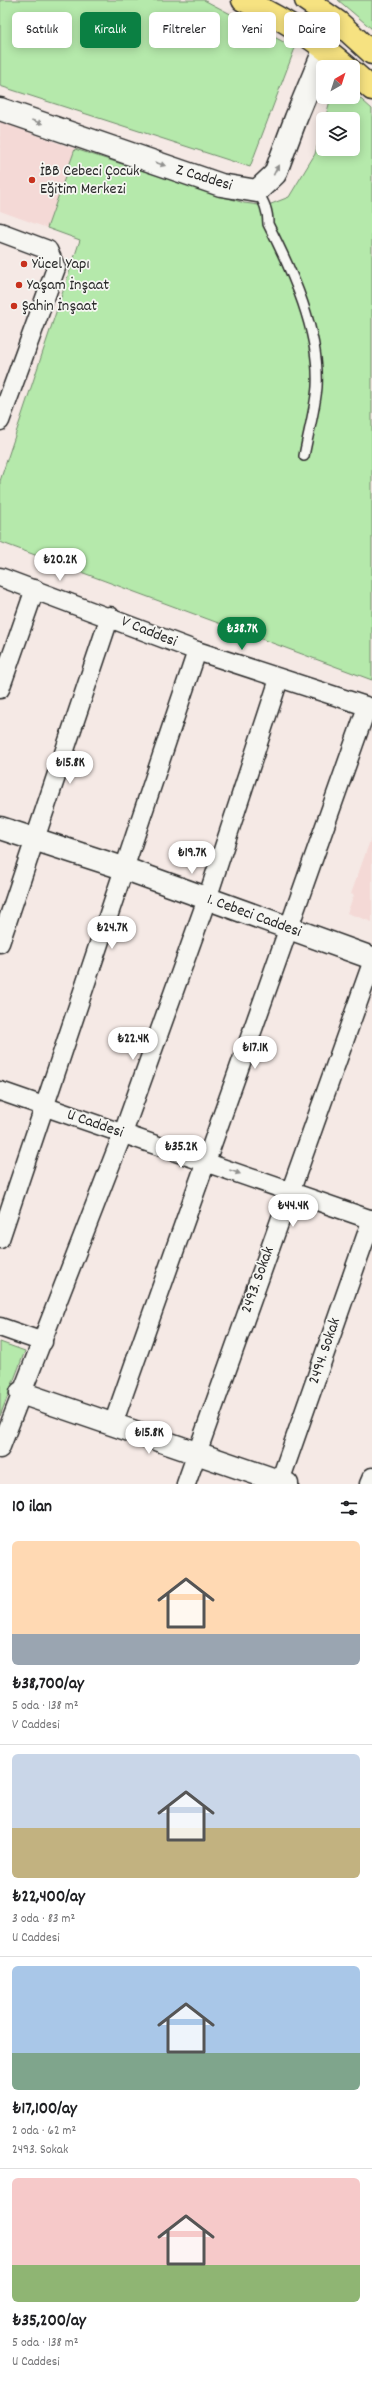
<!DOCTYPE html>
<html lang="tr">
<head>
<meta charset="utf-8">
<style>
	:root { --surface:#fff; --page:#f6f6f6; --text:#202124; --muted:#757577; --line:#e0e0e0; --accent:#0b8043 }
	body { margin:0; font-family:Dekko,sans-serif; background:var(--page); color:var(--text); height:100vh; display:flex; flex-direction:column; font-size:15px; white-space:nowrap }
	* { box-sizing:border-box; margin:0 }
	p { font-size:13px; color:var(--muted) }
	.icon { flex:none; width:22px; height:22px; fill:none; stroke:currentColor; stroke-width:2; stroke-linecap:round; stroke-linejoin:round }
	.map { position:relative; height:1484px; overflow:hidden }
	.sheet { display:flex; flex-direction:column; background:var(--surface); flex:1 }
	.sheet>* { flex:none }
	.guide { position:absolute; left:12px; top:12px; width:348px; height:36px; display:flex; gap:8px }
	.needle { width:26px; rotate:39deg }
	.buttons { position:absolute; left:316px; top:60px; display:grid; gap:8px }
	.buttons a { display:grid; place-items:center; width:44px; height:44px; border-radius:6px; background:var(--surface); box-shadow:0 2px 10px #0003; font-size:20px }
	.price { position:absolute; translate:-50% -34px; padding:0 9px; border-radius:14px; background:#fff; color:#222; font-size:13px; line-height:26px; filter:drop-shadow(0 1px 2px #0008) }
	.price::after { content:''; position:absolute; left:50%; top:24px; width:12px; height:9px; margin-left:-6px; background:inherit; clip-path:polygon(0 0,100% 0,50% 100%) }
	.price.active { background:var(--accent); color:#fff }
	ul { padding:0; list-style:none }
	li { display:grid; align-content:center; gap:8px; height:212px; padding:0 12px }
	li+li { border-top:1px solid var(--line) }
	li span { display:grid; place-items:center; height:124px; border-radius:6px; color:#555 }
	li>.icon { margin-inline-start:auto }
	span .icon { width:72px; height:72px; fill:#fffc; stroke-width:1 }
	li b { font-size:17px }
	h2 { display:flex; justify-content:space-between; align-items:center; height:48px; padding:0 12px; font-size:17px }
	.chip { padding:0 14px; border-radius:6px; background:var(--surface); box-shadow:0 2px 10px #0003; font-size:14px; line-height:36px }
	.chip.active { background:var(--accent); color:#fff }
	.map>svg:first-child { display:block }
</style>
</head>
<body>
<div class="map">
<svg width="372" height="1484" viewBox="0 0 372 1484">
	<rect width="100%" height="100%" fill="#f5e9e5"/>
	<filter id="ink" filterUnits="userSpaceOnUse"><feTurbulence type="fractalNoise" baseFrequency=".025" numOctaves="2"/><feDisplacementMap in="SourceGraphic" scale="8" xChannelSelector="R" yChannelSelector="G"/><feConvolveMatrix kernelMatrix="1 2 1 2 8 2 1 2 1" color-interpolation-filters="sRGB"/></filter>
	<g filter="url(#ink)">
		<g fill="#f4d9d6">
			<path d="M0,122L75,149L47,228L0,211Z"/>
			<path d="M372,835V922L347,913L354,895L351,894Z"/>
		</g>
		<g fill="#b5e9ab" stroke="#708a6b">
			<path d="M0,0H204L295,48L250,167L0,86Z"/>
			<path d="M338,0H372V29Z"/>
			<path d="M353,92L372,109V680L0,542V481L80,240L47,228L75,149L244,203L266,206L289,197L315,154L323,125V149H353V119H325L331,97H353Z"/>
			<path d="M0,1342L25,1351L0,1416Z"/>
		</g>
		<g fill="none" stroke-linecap="round" stroke-linejoin="round">
			<g stroke="#2b2b2b" stroke-width="12">
				<path id="service" d="M257,191C264,202 268,210 268,224C292,271 320,332 317,387C315,410 308,434 304,456"/>
			</g>
			<g stroke="#2b2b2b" stroke-width="21">
				<g id="minor">
					<path d="M0,232L48,250L56,268L0,421"/>
					<path d="M0,577L197,651L372,708"/>
					<path d="M0,689L35,589"/>
					<path d="M0,943L110,616"/>
					<path d="M0,1091L372,1220"/>
					<path d="M0,1239C67,1043 130,846 197,651"/>
					<path d="M0,1327L43,1342"/>
					<path d="M113,1424L367,707"/>
					<path d="M0,1449L123,1133L207,899L279,679"/>
					<path d="M186,1484L372,963"/>
					<path d="M279,1484L372,1219"/>
					<path d="M369,1484L372,1477"/>
				</g>
			</g>
			<g stroke="#2b2b2b" stroke-width="25">
				<g id="tertiary">
					<path d="M0,109L221,185L257,191L275,174L296,118L325,48"/>
					<path d="M21,1393L287,1484"/>
				</g>
			</g>
			<g stroke="#2b2b2b" stroke-width="25">
				<path id="secondary" d="M0,828L123,868L372,958"/>
			</g>
			<g stroke="#2b2b2b" stroke-width="25">
				<g id="primary">
					<path d="M243,0C281,17 316,40 347,67"/>
					<path d="M306,0L338,22L372,53"/>
					<path d="M353,72L372,89"/>
				</g>
			</g>
			<use href="#service" stroke="#f6f6f2" stroke-width="9"/>
			<use href="#minor" stroke="#f6f6f2" stroke-width="18"/>
			<use href="#tertiary" stroke="#f6f6f2" stroke-width="22"/>
			<use href="#secondary" stroke="#f6f6f2" stroke-width="22"/>
			<use href="#primary" stroke="#f6e281" stroke-width="22"/>
		</g>
		<defs><path id="oneway-solid" d="M-6-.8H1V-3.2L6.5 0L1 3.2V.8H-6Z"/></defs>
		<g fill="#90908e">
			<use href="#oneway-solid" transform="translate(37 122) rotate(19)"/>
			<use href="#oneway-solid" transform="translate(160 164) rotate(19)"/>
			<use href="#oneway-solid" transform="translate(276 170) rotate(-64)"/>
			<use href="#oneway-solid" transform="translate(235 1172) rotate(20)"/>
		</g>
	</g>
	<g fill="#c8321e" stroke="#f6f6f2" stroke-width="1.5">
		<circle cx="32" cy="180" r="4"/>
		<circle cx="24" cy="264" r="4"/>
		<circle cx="19" cy="285" r="4"/>
		<circle cx="14" cy="306" r="4"/>
	</g>
	<g text-anchor="middle" dominant-baseline="central" stroke-width="3.5" stroke-linejoin="round" paint-order="stroke">
		<g font-size="16" fill="#2b2b2b" stroke="#f6f6f2" text-anchor="start">
			<text x="40" y="171">İBB Cebeci Çocuk<tspan x="40" dy="18">Eğitim Merkezi</tspan></text>
			<text x="32" y="264">Yücel Yapı</text>
			<text x="27" y="285">Yaşam İnşaat</text>
			<text x="22" y="306">Şahin İnşaat</text>
		</g>
		<g font-size="16" fill="#2b2b2b" stroke="#f6f6f2">
			<text transform="translate(204 178) rotate(17)">Z Caddesi</text>
			<text transform="translate(149 632) rotate(22)">V Caddesi</text>
			<text transform="translate(254 916) rotate(20)">1. Cebeci Caddesi</text>
			<text transform="translate(95 1124) rotate(19)">U Caddesi</text>
			<text transform="translate(258 1280) rotate(-70)">2493. Sokak</text>
			<text transform="translate(325 1351) rotate(-71)">2494. Sokak</text>
		</g>
	</g>
</svg>
<div class="buttons">
<a><svg class="needle" viewBox="-14 -14 28 28"><path d="M0-13l5 13h-10z" fill="#e53935"/><path d="M0 13l5-13h-10z" fill="#757577"/></svg></a>
<a><svg class="icon" aria-label="layers" viewBox="0 0 24 24"><path d="M12 4l9 5-9 5-9-5zM3 14l9 5 9-5"/></svg></a>
</div>
<b class="price" style="left:60px;top:582px">₺20.2K</b>
<b class="price active" style="left:242px;top:651px">₺38.7K</b>
<b class="price" style="left:70px;top:785px">₺15.8K</b>
<b class="price" style="left:192px;top:875px">₺19.7K</b>
<b class="price" style="left:112px;top:950px">₺24.7K</b>
<b class="price" style="left:133px;top:1061px">₺22.4K</b>
<b class="price" style="left:255px;top:1070px">₺17.1K</b>
<b class="price" style="left:181px;top:1169px">₺35.2K</b>
<b class="price" style="left:293px;top:1228px">₺44.4K</b>
<b class="price" style="left:149px;top:1455px">₺15.8K</b>
<div class="guide">
<a class="chip">Satılık</a>
<a class="chip active">Kiralık</a>
<a class="chip">Filtreler</a>
<a class="chip">Yeni</a>
<a class="chip">Daire</a>
</div>
</div>
<section class="sheet">
<h2>10 ilan<svg class="icon" aria-label="filters" viewBox="0 0 24 24"><path d="M4 7h16M4 17h16"/><circle cx="9" cy="7" r="2"/><circle cx="15" cy="17" r="2"/></svg></h2>
<ul>
<li><span style="background:linear-gradient(#ffd9b3 75%,#9aa5b1 0)"><svg class="icon" aria-label="home" viewBox="0 0 24 24"><path d="M3 11l9-7 9 7M6 9v11h12V9"/></svg></span><div><b>₺38,700/ay</b><p>5 oda · 138 m²</p><p>V Caddesi</p></div></li>
<li><span style="background:linear-gradient(#c9d6e8 60%,#c2b280 0)"><svg class="icon" aria-label="home" viewBox="0 0 24 24"><path d="M3 11l9-7 9 7M6 9v11h12V9"/></svg></span><div><b>₺22,400/ay</b><p>3 oda · 83 m²</p><p>U Caddesi</p></div></li>
<li><span style="background:linear-gradient(#a9c7e8 70%,#7fa58c 0)"><svg class="icon" aria-label="home" viewBox="0 0 24 24"><path d="M3 11l9-7 9 7M6 9v11h12V9"/></svg></span><div><b>₺17,100/ay</b><p>2 oda · 62 m²</p><p>2493. Sokak</p></div></li>
<li><span style="background:linear-gradient(#f6c9c9 70%,#8fb573 0)"><svg class="icon" aria-label="home" viewBox="0 0 24 24"><path d="M3 11l9-7 9 7M6 9v11h12V9"/></svg></span><div><b>₺35,200/ay</b><p>5 oda · 138 m²</p><p>U Caddesi</p></div></li>
</ul>
</section>
</body>
</html>
